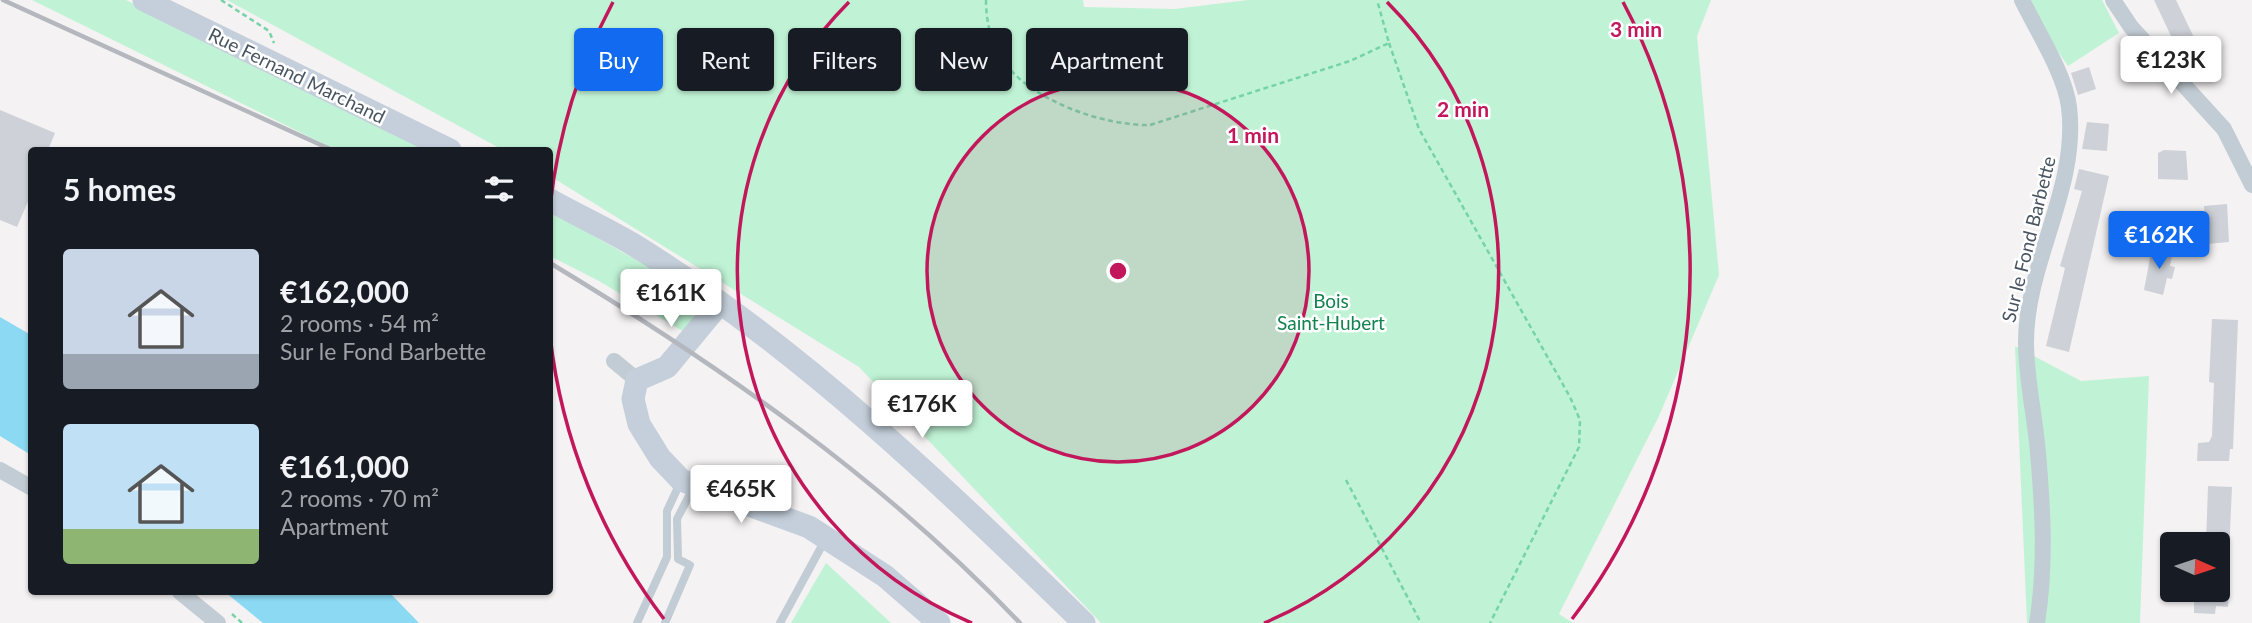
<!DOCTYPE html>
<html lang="en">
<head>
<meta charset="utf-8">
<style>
	:root { --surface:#171b24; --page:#242831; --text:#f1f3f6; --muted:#9ea1a6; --accent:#116af0 }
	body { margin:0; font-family:Lato,sans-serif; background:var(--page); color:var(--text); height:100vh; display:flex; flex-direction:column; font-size:26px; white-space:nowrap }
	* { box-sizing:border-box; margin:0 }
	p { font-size:23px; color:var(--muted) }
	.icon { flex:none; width:38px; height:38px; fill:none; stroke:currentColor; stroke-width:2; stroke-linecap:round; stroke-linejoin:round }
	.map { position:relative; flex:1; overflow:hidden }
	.sheet { position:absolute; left:28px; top:147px; width:525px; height:448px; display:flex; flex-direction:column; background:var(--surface); border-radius:7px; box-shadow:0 2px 5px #0004 }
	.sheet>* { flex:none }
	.guide { position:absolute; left:574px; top:28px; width:665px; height:63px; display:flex; gap:14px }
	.needle { width:46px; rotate:93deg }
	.buttons { position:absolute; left:2160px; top:532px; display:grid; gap:14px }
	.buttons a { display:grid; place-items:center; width:70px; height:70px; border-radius:7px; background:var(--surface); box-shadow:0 2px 5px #0004; font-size:35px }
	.price { position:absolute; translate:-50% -60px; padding:0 16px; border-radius:7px; background:#fff; color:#222; font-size:23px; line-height:46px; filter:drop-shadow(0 2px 4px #0008) }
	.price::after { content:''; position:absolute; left:50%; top:42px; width:21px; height:16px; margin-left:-10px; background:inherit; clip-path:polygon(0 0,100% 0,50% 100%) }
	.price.current { background:var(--accent); color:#fff }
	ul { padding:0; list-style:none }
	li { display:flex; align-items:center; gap:21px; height:175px; padding:0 35px }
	li span { display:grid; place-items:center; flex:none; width:196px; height:140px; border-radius:7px; color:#555 }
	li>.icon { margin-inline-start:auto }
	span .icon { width:84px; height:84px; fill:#fffc; stroke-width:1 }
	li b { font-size:30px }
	h2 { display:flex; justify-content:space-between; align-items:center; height:84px; padding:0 35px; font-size:30px }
	.pill { padding:0 24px; border-radius:7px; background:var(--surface); box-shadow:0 2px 5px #0004; font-size:24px; line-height:63px }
	.pill.current { background:var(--accent); color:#fff }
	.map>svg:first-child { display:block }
</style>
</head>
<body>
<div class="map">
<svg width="2252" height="623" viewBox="0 0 2252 623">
	<rect width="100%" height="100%" fill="#f4f2f2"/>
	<g fill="#c0f3d5">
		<path d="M32,0H126L436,150H336Z"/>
		<path d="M227,0H1083L1084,7L1174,9L1248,0H1711L1697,36L1719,275L1659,416L1559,614L1573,623H1101L859,367L550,176V150H503Z"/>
		<path d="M2027,0H2102L2119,33L2068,66L2033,15Z"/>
		<path d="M550,211L694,293L696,308L689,335L599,281L550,256Z"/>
		<path d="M2015,346L2081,381L2149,376L2140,623H2027Z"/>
		<path d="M826,563L891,623H791Z"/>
	</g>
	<g fill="#8bd9f2">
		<path d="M0,317L31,335V455L0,436Z"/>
		<path d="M225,592H389L419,623H263Z"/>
	</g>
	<g fill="#ced1d7">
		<path d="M2154,0H2176L2199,48L2181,57Z"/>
		<path d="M2089,67L2096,89L2078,95L2071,73Z"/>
		<path d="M0,110L55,133L48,150H32V192L17,227L0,220Z"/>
		<path d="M2087,122L2109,124L2107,151L2082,149Z"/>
		<path d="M2164,150L2186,151L2188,180L2158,179V153Z"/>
		<path d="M2079,169L2109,176L2069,352L2046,346L2065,268L2060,266L2082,191L2074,189Z"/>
		<path d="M2227,204L2229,242L2207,244L2204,206Z"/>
		<path d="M2160,248L2173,250L2170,266L2175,267L2172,279L2167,278L2163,295L2144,290L2151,253H2159Z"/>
		<path d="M2212,319L2238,320L2233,449H2230L2229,461H2197L2198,443L2209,442L2212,436L2214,383L2209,382Z"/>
		<path d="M2208,486L2232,487L2228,575H2217V544H2206Z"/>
		<path d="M2204,590H2229L2228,607L2216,606L2215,614L2194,613V599H2203Z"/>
	</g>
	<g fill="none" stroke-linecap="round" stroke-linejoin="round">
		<g stroke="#75d3a8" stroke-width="2.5" stroke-dasharray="5 3.5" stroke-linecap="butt">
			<path d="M221,0L269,31L274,43"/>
			<path d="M986,0C986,21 991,45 1004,62C1032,101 1104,126 1150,125L1350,61L1389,43L1377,0"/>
			<path d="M1389,43L1419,129L1570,397L1580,420L1579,447L1490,623"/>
			<path d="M1346,480L1421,623"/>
			<path d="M232,614L242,623"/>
		</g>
		<g stroke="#c2ccd4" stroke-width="8">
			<path d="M637,623L667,557V511L680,483"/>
			<path d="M665,623L690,565L678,559L677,519L693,488"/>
			<path d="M780,623L825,540"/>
		</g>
		<g stroke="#c2ccd4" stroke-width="16">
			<path d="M2022,0C2037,31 2065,74 2069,107C2079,188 2026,262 2026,342C2026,380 2035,415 2038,453C2043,510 2046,567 2037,623"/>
			<path d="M2113,0L2131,27L2224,129L2252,185"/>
			<path d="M614,361L637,380"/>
			<path d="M0,470L32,488"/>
			<path d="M180,592L218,623"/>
		</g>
		<g stroke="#c4cfdb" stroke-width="23">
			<path d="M144,0L450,150"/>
			<path d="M550,200C577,215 607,229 634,245C801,348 944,487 1084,623"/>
			<path d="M720,303L667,367L637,380L633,399L639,424L660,458L681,480L809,527L885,576L939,623"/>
		</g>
		<g stroke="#b4b7bd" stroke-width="4.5">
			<path d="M3,0L332,150"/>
			<path d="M550,263C719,365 883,479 1020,623"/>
		</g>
	</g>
	<circle cx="1118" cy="271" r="191" fill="#c2185b" fill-opacity=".12"/>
	<g fill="none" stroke="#c2185b" stroke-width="3.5">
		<circle cx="1118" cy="271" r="191"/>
		<path d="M972 623A381 381 0 0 1 849 2M1387 2A381 381 0 0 1 1264 623"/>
		<path d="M664 619A572 572 0 0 1 550 336M550 206A572 572 0 0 1 613 2M1623 2A572 572 0 0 1 1572 619"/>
	</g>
	<g text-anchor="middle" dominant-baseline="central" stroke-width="5" stroke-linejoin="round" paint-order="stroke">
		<g font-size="19" fill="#485561" stroke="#fff">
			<text transform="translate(297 75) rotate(26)">Rue Fernand Marchand</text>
			<text transform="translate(2028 239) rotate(-76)">Sur le Fond Barbette</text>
		</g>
		<g font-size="19" fill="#12834f" stroke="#fff">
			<text x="1331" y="300">Bois<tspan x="1331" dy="22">Saint-Hubert</tspan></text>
		</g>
	</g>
	<circle cx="1118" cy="271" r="10" fill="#c2185b" stroke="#fff" stroke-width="3.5"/>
	<g font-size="21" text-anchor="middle" font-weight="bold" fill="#c2185b" stroke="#fff" stroke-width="5" stroke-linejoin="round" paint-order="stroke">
		<text x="1636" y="37">3 min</text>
		<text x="1463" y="117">2 min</text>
		<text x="1253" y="143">1 min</text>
	</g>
</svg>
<div class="buttons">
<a><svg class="needle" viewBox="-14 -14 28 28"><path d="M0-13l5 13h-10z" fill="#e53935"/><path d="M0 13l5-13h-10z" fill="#9ea1a6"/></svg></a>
</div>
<b class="price" style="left:2171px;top:96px">€123K</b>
<b class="price current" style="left:2159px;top:271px">€162K</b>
<b class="price" style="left:671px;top:329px">€161K</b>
<b class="price" style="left:922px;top:440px">€176K</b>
<b class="price" style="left:741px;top:525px">€465K</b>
<div class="guide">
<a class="pill current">Buy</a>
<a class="pill">Rent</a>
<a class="pill">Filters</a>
<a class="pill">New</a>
<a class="pill">Apartment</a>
</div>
<section class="sheet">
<h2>5 homes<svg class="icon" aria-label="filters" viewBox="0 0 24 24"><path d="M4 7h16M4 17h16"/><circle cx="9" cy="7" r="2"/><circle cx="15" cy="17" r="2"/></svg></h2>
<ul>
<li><span style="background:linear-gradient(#c9d6e8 75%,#9aa5b1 0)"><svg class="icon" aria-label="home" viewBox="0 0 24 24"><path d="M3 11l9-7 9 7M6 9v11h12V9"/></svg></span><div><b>€162,000</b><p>2 rooms · 54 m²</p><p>Sur le Fond Barbette</p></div></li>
<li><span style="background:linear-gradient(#bfe0f5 75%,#8fb573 0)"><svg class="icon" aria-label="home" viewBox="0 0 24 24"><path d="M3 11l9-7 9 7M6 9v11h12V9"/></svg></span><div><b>€161,000</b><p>2 rooms · 70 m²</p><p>Apartment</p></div></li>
</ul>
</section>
</div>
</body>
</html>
